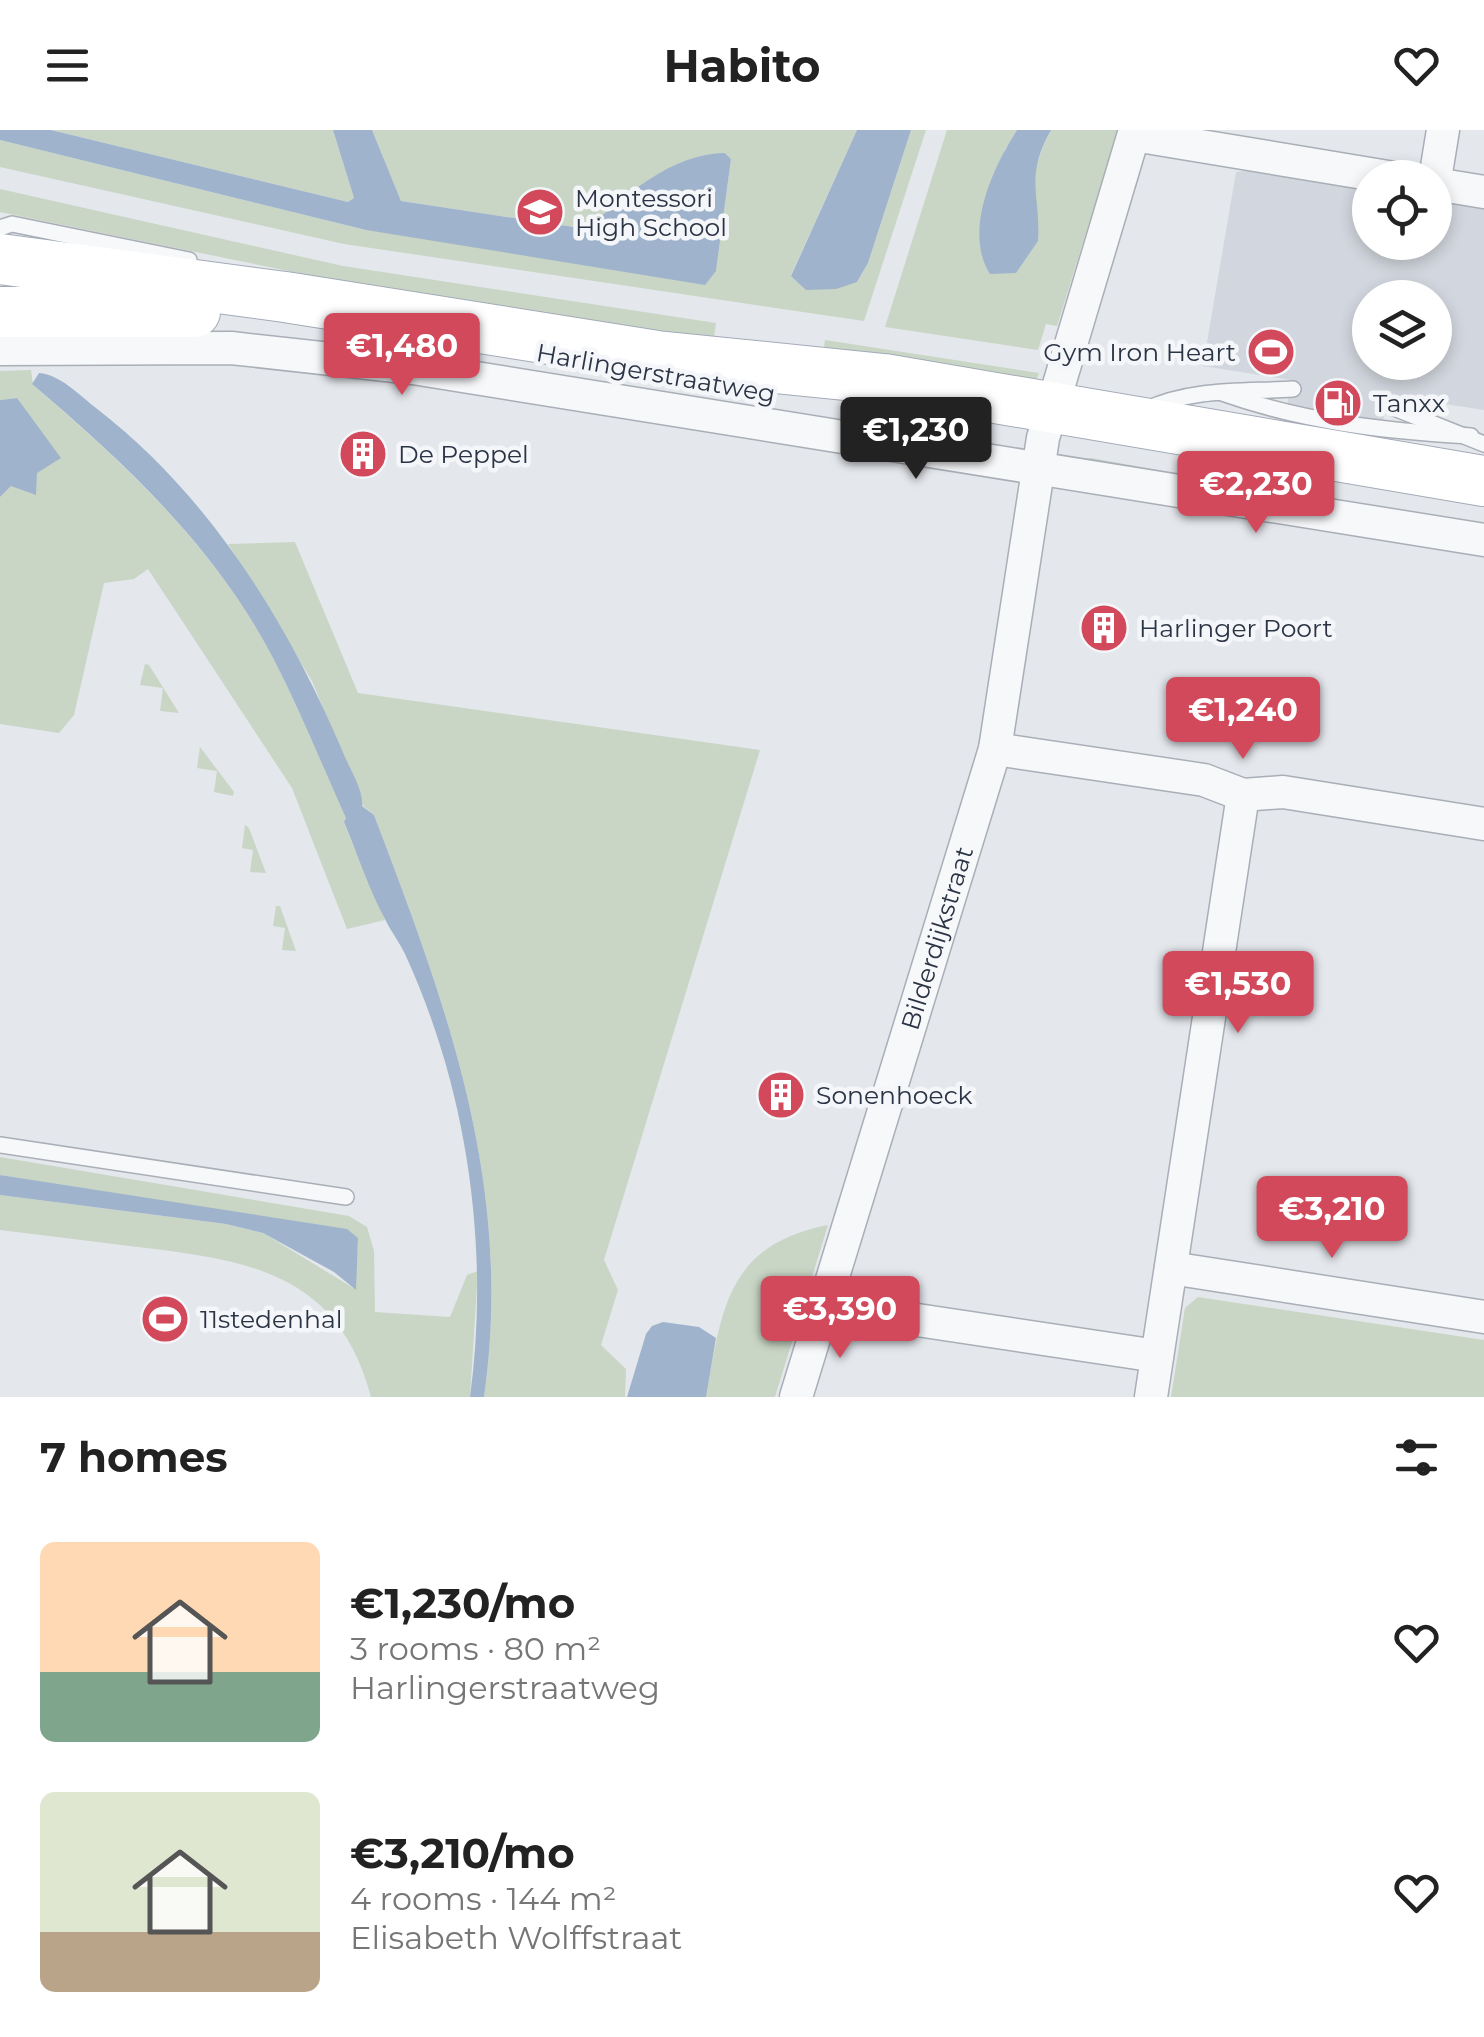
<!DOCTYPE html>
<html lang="en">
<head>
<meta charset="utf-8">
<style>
	:root { --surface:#fff; --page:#f2f2f2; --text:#222; --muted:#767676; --accent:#d1495b }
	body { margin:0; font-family:Montserrat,sans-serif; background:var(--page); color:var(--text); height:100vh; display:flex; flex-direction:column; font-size:38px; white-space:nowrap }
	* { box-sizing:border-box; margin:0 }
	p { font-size:32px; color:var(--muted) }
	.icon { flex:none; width:55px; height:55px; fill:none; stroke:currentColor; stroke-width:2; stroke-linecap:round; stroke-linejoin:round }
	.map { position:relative; height:1267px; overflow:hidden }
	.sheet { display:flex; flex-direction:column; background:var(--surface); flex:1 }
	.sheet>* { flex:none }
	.buttons { position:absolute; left:1352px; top:30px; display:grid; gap:20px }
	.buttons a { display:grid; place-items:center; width:100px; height:100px; border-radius:50%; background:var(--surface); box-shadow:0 5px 15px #0003; font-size:50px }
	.price { position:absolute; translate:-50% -85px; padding:0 22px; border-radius:10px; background:var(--accent); color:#fff; font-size:32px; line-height:65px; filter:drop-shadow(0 2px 5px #0008) }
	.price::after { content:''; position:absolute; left:50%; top:60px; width:30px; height:22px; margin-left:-15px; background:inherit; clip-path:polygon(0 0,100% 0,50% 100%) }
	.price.on { background:#222; color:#fff }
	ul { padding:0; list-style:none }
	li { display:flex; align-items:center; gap:30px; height:250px; padding:0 40px }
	li span { display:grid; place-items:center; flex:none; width:280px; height:200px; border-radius:15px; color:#555 }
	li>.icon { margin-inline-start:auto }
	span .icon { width:120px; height:120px; fill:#fffc; stroke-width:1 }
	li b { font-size:42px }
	h2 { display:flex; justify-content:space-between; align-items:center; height:120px; padding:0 40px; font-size:42px }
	header { display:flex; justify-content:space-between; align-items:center; height:130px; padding:0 40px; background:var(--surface); font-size:45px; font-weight:700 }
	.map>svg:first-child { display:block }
</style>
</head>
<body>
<header><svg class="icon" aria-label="menu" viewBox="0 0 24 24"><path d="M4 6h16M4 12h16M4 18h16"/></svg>Habito<svg class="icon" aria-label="heart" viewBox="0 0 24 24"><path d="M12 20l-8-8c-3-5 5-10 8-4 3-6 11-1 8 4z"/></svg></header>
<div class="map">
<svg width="1484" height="1267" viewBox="0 0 1484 1267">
	<rect width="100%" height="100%" fill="#e4e7ec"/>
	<path fill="#d2d6de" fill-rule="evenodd" d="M1256,40L1370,59V112H1435V69L1484,77V280L1388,265L1379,311L1285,290L1291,250L1203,236L1236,42ZM1370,168H1435V232H1370Z"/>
	<g fill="#c9d6c5">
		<path d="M51,0H333L354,68L348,72Z"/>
		<path d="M372,0H857L791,145L857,152L868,133L911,0H926L864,191L344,114L0,37V10L366,100L716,141L731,29L725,23L630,64L587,99L401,71Z"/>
		<path d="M947,0H1017L1004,21L1039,96C1027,62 1035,31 1051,0H1118L1057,196L1046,194L1038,220L885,197Z"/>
		<path d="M0,59L343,136L716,193L712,221L672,216L621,195L318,147L0,82Z"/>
		<path d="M825,210L1039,243L1036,251L822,235Z"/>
		<path d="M31,240L33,255C125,334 216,418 273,528C300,580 322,635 347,688L344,693L385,790L347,799L292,658L148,439L134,449L104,453L74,585L59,603L0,594V367L11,356L17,268L0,270V241Z"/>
		<path d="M1091,328L1331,371L1076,329Z"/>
		<path d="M295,412L358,563L760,620L604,1130L618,1160L601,1215L626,1239L625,1267H484C514,1056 448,879 374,685L362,675L312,551L228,414Z"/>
		<path d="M145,534L149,535L179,583L160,581L163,558L140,555Z"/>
		<path d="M200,617L234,662L233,666L214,662L217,641L197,638Z"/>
		<path d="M245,695L249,698L266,743L250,742L253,720L242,718Z"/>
		<path d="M276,776H280L296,821L282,820L285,798L273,796Z"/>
		<path d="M0,1027L349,1086L367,1097L374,1121L375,1182L450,1187L467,1145L478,1141L470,1267H371C339,1146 254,1131 146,1118C97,1112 49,1106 0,1100V1065L226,1094L263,1103L355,1159L358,1108L0,1045Z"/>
		<path d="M828,1095L775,1267H706C722,1178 727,1115 828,1095Z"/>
		<path d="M1198,1167L1484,1210V1267H1171L1185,1178Z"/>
	</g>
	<g fill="#9fb4cc">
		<path d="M0,0H51L348,72L354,68L333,0H372L401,71L587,99C624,66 673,23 725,23L731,29L716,141L705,155L366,100L0,10Z"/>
		<path d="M857,0H911L868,133L857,152L836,159L806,160L791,146Z"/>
		<path d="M1017,0H1051C1024,49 1041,64 1038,111L1016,143L990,144C963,102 993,37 1017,0Z"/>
		<path d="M39,243C61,245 79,265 96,278C209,365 287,491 342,620C348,636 364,660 362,676L374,685C448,879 514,1056 484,1267H470C490,1119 468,961 405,824C400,813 392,803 386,791C369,760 358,725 344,692L346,688C322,635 300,580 273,528C216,418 125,333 32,254Z"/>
		<path d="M17,268L61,328L37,343L36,365L11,356L0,367V270Z"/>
		<path d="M0,1045L347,1099L358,1108L356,1160L334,1142L263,1103L226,1094L0,1065Z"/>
		<path d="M663,1192L699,1197L716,1208L706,1267H627L646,1204L652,1196Z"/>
	</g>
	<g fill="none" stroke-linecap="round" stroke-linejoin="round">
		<g stroke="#a9aeb7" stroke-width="18">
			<g id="lane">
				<path d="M0,98L12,94L189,130"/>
				<path d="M1222,263C1304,292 1384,301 1471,306"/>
				<path d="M1384,274L1484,314"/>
				<path d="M1145,280C1190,258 1243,262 1293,259"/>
				<path d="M0,1015L346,1067"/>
			</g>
		</g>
		<g stroke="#a9aeb7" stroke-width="35">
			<g id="street">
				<path d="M1134,5L1394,48"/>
				<path d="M1435,49L1443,0"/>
				<path d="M1435,54L1484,62"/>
				<path d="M0,219L231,218L413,238L1484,410"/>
				<path d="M995,619L1204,650L1243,665L1283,662L1484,694"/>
				<path d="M1171,1138L1484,1187"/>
				<path d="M824,1176L1157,1226"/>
				<path id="s1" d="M796,1267L995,619L1043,308L1135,0"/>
				<path d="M1151,1267L1243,665"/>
			</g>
		</g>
		<g stroke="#a3abb8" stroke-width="52">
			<g id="primary">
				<path d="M0,129L285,167L657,226L884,249L1484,351"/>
				<path d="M0,182H195"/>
			</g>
		</g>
		<use href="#lane" stroke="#f7f8fa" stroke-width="15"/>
		<use href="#street" stroke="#f7f8fa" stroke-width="32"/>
		<use href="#primary" stroke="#fff" stroke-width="50"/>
	</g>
	<defs>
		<g id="school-disc" transform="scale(2.5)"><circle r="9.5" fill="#d1495b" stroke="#f4f6f9"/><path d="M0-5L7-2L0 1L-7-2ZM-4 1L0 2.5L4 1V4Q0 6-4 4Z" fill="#fff"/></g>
		<g id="stadium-disc" transform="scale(2.5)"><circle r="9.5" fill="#d1495b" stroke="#f4f6f9"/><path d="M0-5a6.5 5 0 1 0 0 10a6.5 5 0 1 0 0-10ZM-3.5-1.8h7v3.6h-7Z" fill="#fff"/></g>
		<g id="fuel-disc" transform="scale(2.5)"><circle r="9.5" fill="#d1495b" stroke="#f4f6f9"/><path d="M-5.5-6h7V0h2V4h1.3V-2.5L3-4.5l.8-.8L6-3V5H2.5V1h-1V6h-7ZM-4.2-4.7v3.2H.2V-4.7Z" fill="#fff"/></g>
		<g id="building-disc" transform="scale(2.5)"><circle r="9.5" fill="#d1495b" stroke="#f4f6f9"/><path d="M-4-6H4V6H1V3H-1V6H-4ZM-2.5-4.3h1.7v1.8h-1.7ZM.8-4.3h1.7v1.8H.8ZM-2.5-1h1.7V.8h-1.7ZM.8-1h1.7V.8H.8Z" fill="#fff"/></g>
	</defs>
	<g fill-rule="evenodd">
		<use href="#school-disc" x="540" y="82"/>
		<use href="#stadium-disc" x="1271" y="222"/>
		<use href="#fuel-disc" x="1338" y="273"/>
		<use href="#building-disc" x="363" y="324"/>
		<use href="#building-disc" x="1104" y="498"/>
		<use href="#building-disc" x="781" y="965"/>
		<use href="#stadium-disc" x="165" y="1189"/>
	</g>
	<g text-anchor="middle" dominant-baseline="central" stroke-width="9" stroke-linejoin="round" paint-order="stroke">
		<g font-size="25" fill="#2b3445" stroke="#f4f6f9" text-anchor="start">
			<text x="575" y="68">Montessori<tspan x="575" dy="29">High School</tspan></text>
			<text x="1236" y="222" text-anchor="end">Gym Iron Heart</text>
			<text x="1373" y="273">Tanxx</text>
			<text x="398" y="324">De Peppel</text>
			<text x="1139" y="498">Harlinger Poort</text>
			<text x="816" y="965">Sonenhoeck</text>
			<text x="200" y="1189">11stedenhal</text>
		</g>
		<g font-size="25" fill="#2b3445" stroke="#f4f6f9">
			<text transform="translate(656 243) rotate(10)">Harlingerstraatweg</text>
			<text stroke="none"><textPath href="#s1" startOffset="480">Bilderdijkstraat</textPath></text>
		</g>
	</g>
</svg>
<div class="buttons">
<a><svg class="icon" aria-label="locate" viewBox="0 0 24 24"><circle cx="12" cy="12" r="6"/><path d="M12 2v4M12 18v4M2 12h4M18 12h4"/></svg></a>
<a><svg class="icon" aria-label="layers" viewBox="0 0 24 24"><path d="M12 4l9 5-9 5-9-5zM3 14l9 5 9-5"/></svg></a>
</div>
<b class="price" style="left:402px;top:268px">€1,480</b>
<b class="price on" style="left:916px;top:352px">€1,230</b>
<b class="price" style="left:1256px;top:406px">€2,230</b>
<b class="price" style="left:1243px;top:632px">€1,240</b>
<b class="price" style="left:1238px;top:906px">€1,530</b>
<b class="price" style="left:1332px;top:1131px">€3,210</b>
<b class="price" style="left:840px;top:1231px">€3,390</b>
</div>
<section class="sheet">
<h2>7 homes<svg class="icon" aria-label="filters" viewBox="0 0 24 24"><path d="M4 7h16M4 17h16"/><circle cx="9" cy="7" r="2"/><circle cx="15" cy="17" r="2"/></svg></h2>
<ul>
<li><span style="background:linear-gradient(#ffd9b3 65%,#7fa58c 0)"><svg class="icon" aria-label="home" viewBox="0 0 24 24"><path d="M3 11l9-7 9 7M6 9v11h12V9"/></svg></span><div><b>€1,230/mo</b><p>3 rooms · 80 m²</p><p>Harlingerstraatweg</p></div><svg class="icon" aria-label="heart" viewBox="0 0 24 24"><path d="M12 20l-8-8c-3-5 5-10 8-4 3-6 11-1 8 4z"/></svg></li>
<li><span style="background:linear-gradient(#dfe7d0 70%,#b9a48a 0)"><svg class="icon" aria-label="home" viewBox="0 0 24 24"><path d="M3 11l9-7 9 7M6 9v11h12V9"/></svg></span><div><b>€3,210/mo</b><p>4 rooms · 144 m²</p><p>Elisabeth Wolffstraat</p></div><svg class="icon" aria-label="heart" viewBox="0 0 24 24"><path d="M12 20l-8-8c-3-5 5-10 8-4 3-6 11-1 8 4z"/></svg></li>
</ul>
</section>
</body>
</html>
